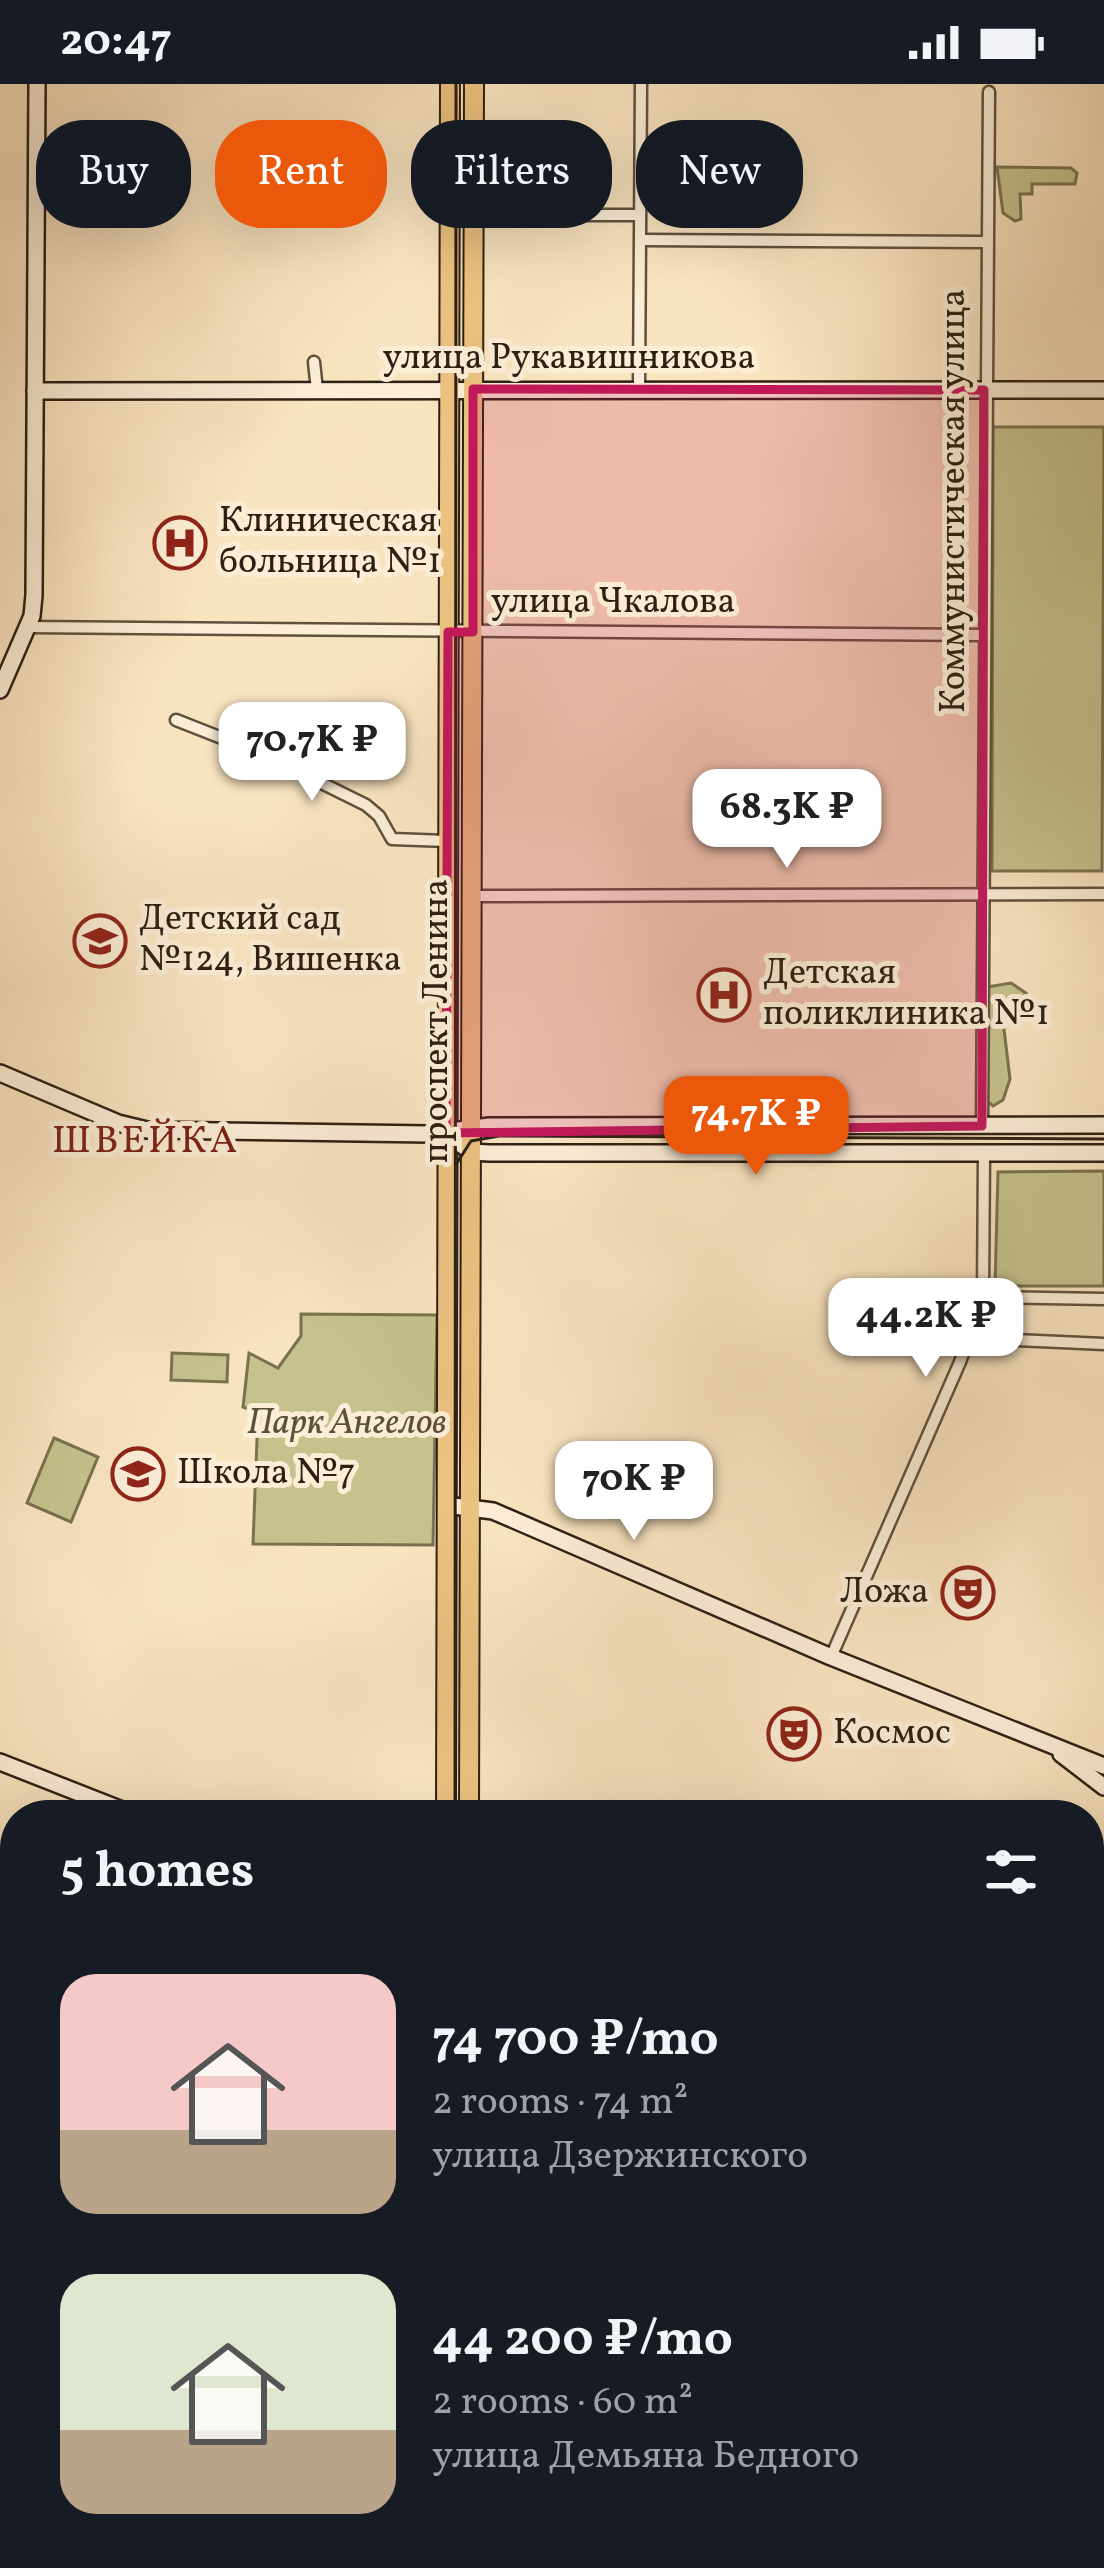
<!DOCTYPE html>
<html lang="en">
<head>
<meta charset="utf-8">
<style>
	:root { --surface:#171b24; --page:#242831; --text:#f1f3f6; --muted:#9ea1a6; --accent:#ea580c }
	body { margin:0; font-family:Vollkorn,serif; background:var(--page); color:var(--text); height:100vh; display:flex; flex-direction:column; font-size:45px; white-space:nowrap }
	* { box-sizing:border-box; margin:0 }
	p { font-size:39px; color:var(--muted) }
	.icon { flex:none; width:66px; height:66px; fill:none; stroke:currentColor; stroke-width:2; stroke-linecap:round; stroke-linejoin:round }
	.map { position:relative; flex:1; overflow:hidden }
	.drawer { position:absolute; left:0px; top:1716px; width:1104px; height:768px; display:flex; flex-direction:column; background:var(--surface); border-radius:48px 48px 0 0; box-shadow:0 12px 48px #0002 }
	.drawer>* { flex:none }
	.banner { position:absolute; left:36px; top:36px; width:1032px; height:108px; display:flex; gap:24px }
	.price { position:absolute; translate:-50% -102px; padding:0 27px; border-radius:24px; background:#fff; color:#222; font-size:39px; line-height:78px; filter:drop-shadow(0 3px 6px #0008) }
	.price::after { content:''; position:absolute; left:50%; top:72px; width:36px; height:27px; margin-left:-18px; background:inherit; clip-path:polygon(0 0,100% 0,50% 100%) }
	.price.selected { background:var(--accent); color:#fff }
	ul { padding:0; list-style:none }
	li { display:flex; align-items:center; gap:36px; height:300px; padding:0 60px }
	li span { display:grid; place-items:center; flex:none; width:336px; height:240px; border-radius:36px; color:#555 }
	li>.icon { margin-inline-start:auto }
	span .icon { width:144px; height:144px; fill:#fffc; stroke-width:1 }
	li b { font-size:51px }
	h2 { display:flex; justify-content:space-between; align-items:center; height:144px; padding:0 60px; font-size:51px }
	.tag { padding:0 42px; border-radius:48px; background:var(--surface); box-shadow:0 12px 48px #0002; font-size:42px; line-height:108px }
	.tag.selected { background:var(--accent); color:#fff }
	.status { display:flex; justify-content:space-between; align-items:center; height:84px; padding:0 60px; background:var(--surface); direction:ltr }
	.status svg { height:33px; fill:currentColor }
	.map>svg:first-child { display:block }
</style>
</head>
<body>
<div class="status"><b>20:47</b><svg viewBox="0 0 49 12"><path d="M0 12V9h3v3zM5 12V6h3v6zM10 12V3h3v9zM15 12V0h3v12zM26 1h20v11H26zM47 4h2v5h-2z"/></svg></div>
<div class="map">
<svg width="1104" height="2484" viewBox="0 0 1104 2484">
	<rect width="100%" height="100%" fill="#f9e4c0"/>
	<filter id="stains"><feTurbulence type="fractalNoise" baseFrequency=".00167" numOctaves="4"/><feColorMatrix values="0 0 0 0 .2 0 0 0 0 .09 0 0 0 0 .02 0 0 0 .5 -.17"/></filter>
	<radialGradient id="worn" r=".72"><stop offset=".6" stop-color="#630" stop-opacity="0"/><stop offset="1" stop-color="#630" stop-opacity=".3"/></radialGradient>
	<g fill="#c5c28d" stroke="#797150" stroke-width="3">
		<path d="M997,83L1071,84L1077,89L1075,100H1032V110H1020L1021,135L1015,137L1003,129Z"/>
		<path d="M993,343H1104L1102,787H992Z"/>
		<path d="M1011,899L1026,909L1003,937L1010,995L1003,1016L993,1022L985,1015L987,903Z"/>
		<path d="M1104,1087V1202H995L998,1088Z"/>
		<path d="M301,1230L437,1231L433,1461L253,1460L258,1329L243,1323L249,1269L278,1284L301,1252Z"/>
		<path d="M172,1269L228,1271L227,1298L171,1296Z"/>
		<path d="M54,1354L98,1373L71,1438L27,1419Z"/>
		<path d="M0,2422L15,2430V2469H89L118,2484H0Z"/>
		<path d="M491,2469H816L839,2479L836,2484H491Z"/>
	</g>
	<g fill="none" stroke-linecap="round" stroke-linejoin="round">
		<g stroke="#a3bcbd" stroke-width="16">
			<path d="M0,2393L15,2404"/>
			<path d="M145,2469L175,2484"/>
		</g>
		<g stroke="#60513e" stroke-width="15">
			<g id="street">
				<path d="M473,131H637"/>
				<path d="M642,156L987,158"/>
				<path d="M314,278L317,306"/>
				<path d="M639,305L641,0"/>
				<path d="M27,543L983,551"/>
				<path d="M176,636L265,671L366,721L379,732L392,755L447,757"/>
				<path d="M472,812L1104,810"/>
				<path d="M982,1042L989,8"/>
				<path d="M983,1213L1104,1215"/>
				<path d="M969,1254L1104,1260"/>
				<path d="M831,1573L960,1278L983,1213L984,1069"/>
				<path d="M1089,2214L1104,2221"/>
			</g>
		</g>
		<g stroke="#2d2013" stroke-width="20">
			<g id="secondary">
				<path d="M35,307L1104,306"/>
				<path d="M0,606L32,532L34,511L37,0"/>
				<path d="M0,989L118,1039L147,1046L429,1050L489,1042L1104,1041"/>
				<path d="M446,1049L471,1068L489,1069H1104"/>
				<path d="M446,1421L493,1427L831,1573L1104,1682"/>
				<path d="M1061,1670L1104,1703"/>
				<path d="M0,1678L135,1731"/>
				<path d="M1089,1916L1104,1881"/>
				<path d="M1089,1953L1104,1918"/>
				<path d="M864,2469L883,2484"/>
				<path d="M895,2469L914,2484"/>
				<path d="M852,2484L857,2469"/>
			</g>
		</g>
		<g stroke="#2d2013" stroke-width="22">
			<g id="primary">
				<path d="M446,1731L450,0"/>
				<path d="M469,1731L474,0"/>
				<path d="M444,2469L445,2484"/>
				<path d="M465,2484V2469"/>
			</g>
		</g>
		<use href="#street" stroke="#fbedd6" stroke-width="10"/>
		<use href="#secondary" stroke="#fbedd6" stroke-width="15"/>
		<use href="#primary" stroke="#ecc280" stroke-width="18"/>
		<g stroke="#2d2013" stroke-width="3">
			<path d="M457,1079L471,1057L499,1052L1104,1055"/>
			<path d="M455,1731L456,0"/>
			<path d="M453,2484V2469"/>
		</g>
	</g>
	<path fill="#c2185b" fill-opacity="0.2" stroke="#c2185b" stroke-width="9" stroke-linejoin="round" d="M473,305L984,306L982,1042L446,1049L448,548H473Z"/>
	<defs>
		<g id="hospital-ring" transform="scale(2.7)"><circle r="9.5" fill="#fbedd6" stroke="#8f2418" stroke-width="1.5"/><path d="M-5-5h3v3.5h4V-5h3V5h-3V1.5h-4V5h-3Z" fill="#8f2418"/></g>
		<g id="school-ring" transform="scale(2.7)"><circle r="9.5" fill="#fbedd6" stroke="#8f2418" stroke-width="1.5"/><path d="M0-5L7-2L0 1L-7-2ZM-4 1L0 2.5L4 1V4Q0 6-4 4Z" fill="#8f2418"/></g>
		<g id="theatre-ring" transform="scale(2.7)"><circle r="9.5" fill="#fbedd6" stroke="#8f2418" stroke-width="1.5"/><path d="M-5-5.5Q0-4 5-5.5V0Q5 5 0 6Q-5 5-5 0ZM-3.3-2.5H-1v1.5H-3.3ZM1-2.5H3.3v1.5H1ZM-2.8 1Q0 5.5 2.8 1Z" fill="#8f2418"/></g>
	</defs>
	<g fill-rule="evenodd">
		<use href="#hospital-ring" x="180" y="459"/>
		<use href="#school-ring" x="100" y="857"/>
		<use href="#hospital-ring" x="724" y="911"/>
		<use href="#school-ring" x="138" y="1390"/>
		<use href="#theatre-ring" x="968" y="1509"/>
		<use href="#theatre-ring" x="794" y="1650"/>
	</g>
	<g text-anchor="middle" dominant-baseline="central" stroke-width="10" stroke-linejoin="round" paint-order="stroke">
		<g font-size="36" fill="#2d2013" stroke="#fbedd6">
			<text x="569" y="275">улица Рукавишникова</text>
			<text transform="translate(955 417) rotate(-90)">Коммунистическая улица</text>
			<text x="613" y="519">улица Чкалова</text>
			<text transform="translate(438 937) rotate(-90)">проспект Ленина</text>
		</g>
		<g font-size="36" fill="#2d2013" stroke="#fbedd6" text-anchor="start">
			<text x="219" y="438">Клиническая<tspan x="219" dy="41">больница №1</tspan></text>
			<text x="139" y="836">Детский сад<tspan x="139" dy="41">№124, Вишенка</tspan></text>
			<text x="763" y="890">Детская<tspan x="763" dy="41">поликлиника №1</tspan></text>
			<text x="177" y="1390">Школа №7</text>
			<text x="929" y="1509" text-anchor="end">Ложа</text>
			<text x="833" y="1650">Космос</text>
		</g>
		<g font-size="36" font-style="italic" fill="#5b5138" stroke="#fbedd6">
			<text x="347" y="1340">Парк Ангелов</text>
		</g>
		<g font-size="39" letter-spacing="3" fill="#7a1f14" stroke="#fbedd6">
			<text x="146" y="1058">ШВЕЙКА</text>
		</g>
	</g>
	<rect width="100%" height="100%" filter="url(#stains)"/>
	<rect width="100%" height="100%" fill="url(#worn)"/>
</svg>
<b class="price" style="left:312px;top:720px">70.7K ₽</b>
<b class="price" style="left:787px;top:787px">68.3K ₽</b>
<b class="price selected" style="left:756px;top:1094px">74.7K ₽</b>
<b class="price" style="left:926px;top:1296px">44.2K ₽</b>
<b class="price" style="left:634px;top:1459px">70K ₽</b>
<div class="banner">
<a class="tag">Buy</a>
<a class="tag selected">Rent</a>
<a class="tag">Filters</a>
<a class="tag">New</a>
</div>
<section class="drawer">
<h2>5 homes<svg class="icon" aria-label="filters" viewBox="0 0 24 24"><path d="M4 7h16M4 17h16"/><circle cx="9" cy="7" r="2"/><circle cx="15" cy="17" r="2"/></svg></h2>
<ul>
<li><span style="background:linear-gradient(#f6c9c9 65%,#b9a48a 0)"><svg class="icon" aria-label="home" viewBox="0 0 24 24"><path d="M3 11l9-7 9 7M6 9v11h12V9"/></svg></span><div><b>74 700 ₽/mo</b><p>2 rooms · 74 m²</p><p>улица Дзержинского</p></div></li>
<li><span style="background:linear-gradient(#dfe7d0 65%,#b9a48a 0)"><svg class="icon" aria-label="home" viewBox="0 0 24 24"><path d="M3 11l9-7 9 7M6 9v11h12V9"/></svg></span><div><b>44 200 ₽/mo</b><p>2 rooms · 60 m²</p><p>улица Демьяна Бедного</p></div></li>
</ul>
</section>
</div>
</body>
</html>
